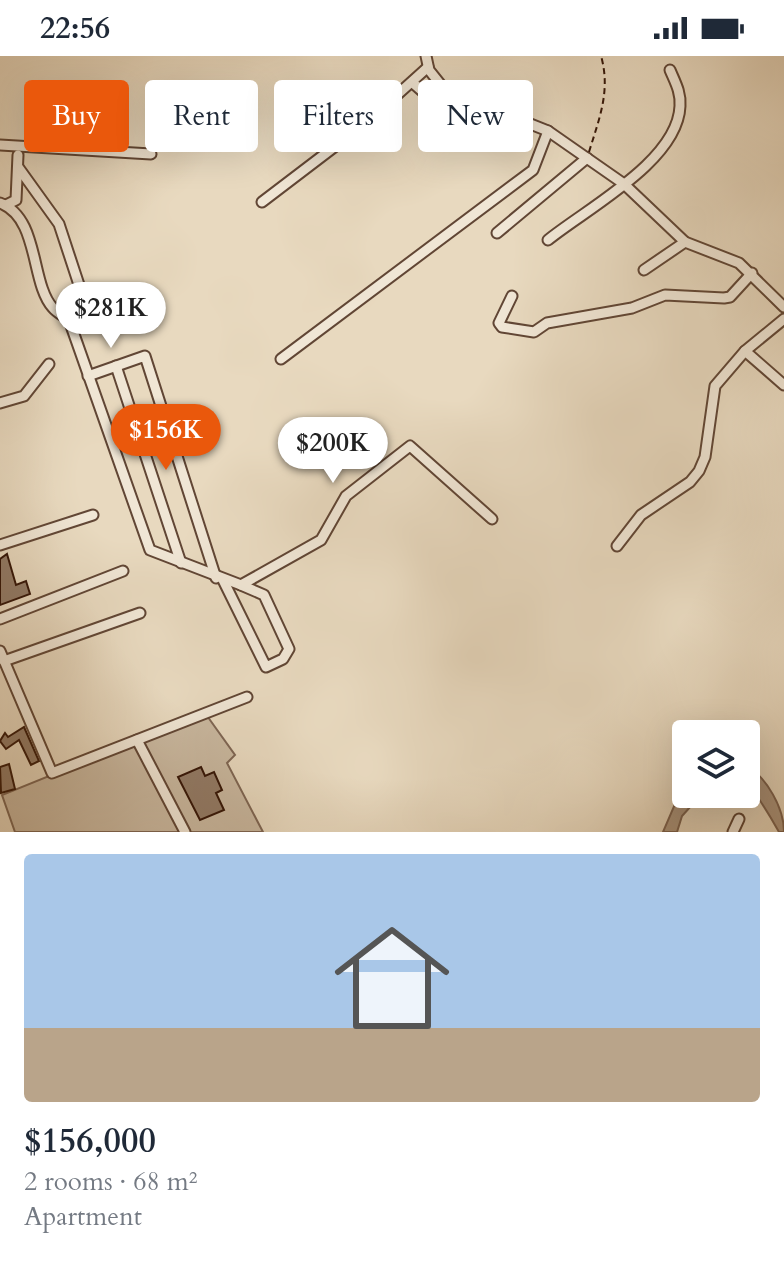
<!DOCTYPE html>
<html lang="en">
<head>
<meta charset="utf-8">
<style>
	:root { --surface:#fff; --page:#f2f2f3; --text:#1f2937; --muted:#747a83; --line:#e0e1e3; --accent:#ea580c }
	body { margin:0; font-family:Cardo,serif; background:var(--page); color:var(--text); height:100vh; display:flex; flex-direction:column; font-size:30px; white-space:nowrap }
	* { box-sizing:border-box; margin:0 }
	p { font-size:26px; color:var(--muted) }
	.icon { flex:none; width:44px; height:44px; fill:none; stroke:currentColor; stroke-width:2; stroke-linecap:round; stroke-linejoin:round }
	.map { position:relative; height:776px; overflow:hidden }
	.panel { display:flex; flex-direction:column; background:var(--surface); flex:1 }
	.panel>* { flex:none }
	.banner { position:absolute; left:24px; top:24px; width:736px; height:72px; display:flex; gap:16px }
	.buttons { position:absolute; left:672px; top:664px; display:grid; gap:16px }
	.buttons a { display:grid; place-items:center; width:88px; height:88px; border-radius:8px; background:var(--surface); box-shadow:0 8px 32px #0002; font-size:40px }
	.price { position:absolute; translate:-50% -68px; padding:0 18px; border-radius:28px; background:#fff; color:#222; font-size:26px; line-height:52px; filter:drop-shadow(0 2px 4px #0008) }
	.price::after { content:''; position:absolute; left:50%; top:48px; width:24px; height:18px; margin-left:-12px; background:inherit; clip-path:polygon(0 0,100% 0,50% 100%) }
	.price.current { background:var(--accent); color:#fff }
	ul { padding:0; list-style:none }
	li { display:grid; align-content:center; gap:16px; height:424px; padding:0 24px }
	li+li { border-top:2px solid var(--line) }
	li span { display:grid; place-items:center; height:248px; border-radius:8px; color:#555 }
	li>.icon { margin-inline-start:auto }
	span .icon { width:144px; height:144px; fill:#fffc; stroke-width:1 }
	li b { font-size:34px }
	.chip { padding:0 28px; border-radius:8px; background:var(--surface); box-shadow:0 8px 32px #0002; font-size:28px; line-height:72px }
	.chip.current { background:var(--accent); color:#fff }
	.status { display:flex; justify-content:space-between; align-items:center; height:56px; padding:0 40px; background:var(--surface); direction:ltr }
	.status svg { height:22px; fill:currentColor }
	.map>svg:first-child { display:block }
</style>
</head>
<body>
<div class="status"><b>22:56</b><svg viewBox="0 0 49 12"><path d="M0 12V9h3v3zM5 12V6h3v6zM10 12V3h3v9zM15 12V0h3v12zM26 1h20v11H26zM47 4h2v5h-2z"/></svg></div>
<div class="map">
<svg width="784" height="776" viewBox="0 0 784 776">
	<rect width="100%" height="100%" fill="#e8d9bf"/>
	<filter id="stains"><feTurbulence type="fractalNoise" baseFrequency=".0025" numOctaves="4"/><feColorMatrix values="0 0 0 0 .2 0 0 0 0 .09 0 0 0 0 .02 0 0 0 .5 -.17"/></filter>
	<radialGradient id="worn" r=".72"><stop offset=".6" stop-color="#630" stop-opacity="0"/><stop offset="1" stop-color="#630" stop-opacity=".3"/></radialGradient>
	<path fill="#c9b8a0" stroke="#7e6654" stroke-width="2" d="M205,657L235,699L227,707L263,776H15L2,739Z"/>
	<g fill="#ab9680" stroke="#7b6250" stroke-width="2">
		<path d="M746,709C767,722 784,752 784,776H779C770,760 757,739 746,725Z"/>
		<path d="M686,738H719L708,747L691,750L682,760L677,776H663L675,748Z"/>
	</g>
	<g fill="#927b67" stroke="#341507" stroke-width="2">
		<path d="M7,498L16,529L26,525L30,538L0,549V503Z"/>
		<path d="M24,671L39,705L31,709L19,684L6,693L0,685L5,677L8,681Z"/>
		<path d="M9,708L15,733L1,737L0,711Z"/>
		<path d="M201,711L205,720L214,716L222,734L216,737L224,754L200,764L178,721Z"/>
	</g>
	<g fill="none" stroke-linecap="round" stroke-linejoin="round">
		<g stroke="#614635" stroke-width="13">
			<g id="minor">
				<path d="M426,0L429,14L441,29L470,44L548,75L624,128L685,186L739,207L784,251"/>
				<path d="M413,27L446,56L466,59"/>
				<path d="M0,89L151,98"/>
				<path d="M18,111L59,168L83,241V249L69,264"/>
				<path d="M262,146L367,66L428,11"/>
				<path d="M0,147C40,162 30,227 53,252C57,257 64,260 69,264L150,494L241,529L321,484L346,440L410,390L492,463"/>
				<path d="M6,149L16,144L18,99"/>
				<path d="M497,177L587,102"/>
				<path d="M548,184C586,153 678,105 680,50C681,36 675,26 670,14"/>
				<path d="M644,214L685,186"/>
				<path d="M512,240L499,267L502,271L534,276L547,267L632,252L665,239L724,242L730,241L752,217"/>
				<path d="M745,295L784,329"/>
				<path d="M281,303L533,114L548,75"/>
				<path d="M116,310L181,507"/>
				<path d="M88,320L145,300L216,522"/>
				<path d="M0,347L24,340L49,308"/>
				<path d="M0,489L93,459"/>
				<path d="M617,490L641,459L690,426L699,415L705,401L715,330L745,295L784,263"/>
				<path d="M223,524L266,611L283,603L289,593L264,539L241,529"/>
				<path d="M0,563L123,515"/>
				<path d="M0,595L52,717L247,641"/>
				<path d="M4,605L140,557"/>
				<path d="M137,684L185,776"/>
				<path d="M733,776L739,763"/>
			</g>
		</g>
		<path stroke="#341507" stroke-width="2" stroke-dasharray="6 4" stroke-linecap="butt" d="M589,96C599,63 611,35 601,0"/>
		<use href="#minor" stroke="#f0e6d5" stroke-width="9"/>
	</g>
	<rect width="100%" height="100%" filter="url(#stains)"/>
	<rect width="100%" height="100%" fill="url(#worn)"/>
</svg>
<div class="buttons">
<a><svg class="icon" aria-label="layers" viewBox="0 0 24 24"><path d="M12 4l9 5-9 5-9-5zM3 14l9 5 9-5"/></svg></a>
</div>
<b class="price" style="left:111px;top:294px">$281K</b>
<b class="price current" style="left:166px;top:416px">$156K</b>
<b class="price" style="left:333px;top:429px">$200K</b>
<div class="banner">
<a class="chip current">Buy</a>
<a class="chip">Rent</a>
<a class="chip">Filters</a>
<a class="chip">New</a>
</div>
</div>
<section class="panel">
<ul>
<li><span style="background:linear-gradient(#a9c7e8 70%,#b9a48a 0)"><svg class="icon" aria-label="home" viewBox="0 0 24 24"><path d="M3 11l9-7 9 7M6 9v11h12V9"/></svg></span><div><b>$156,000</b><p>2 rooms · 68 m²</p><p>Apartment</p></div></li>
</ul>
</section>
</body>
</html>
